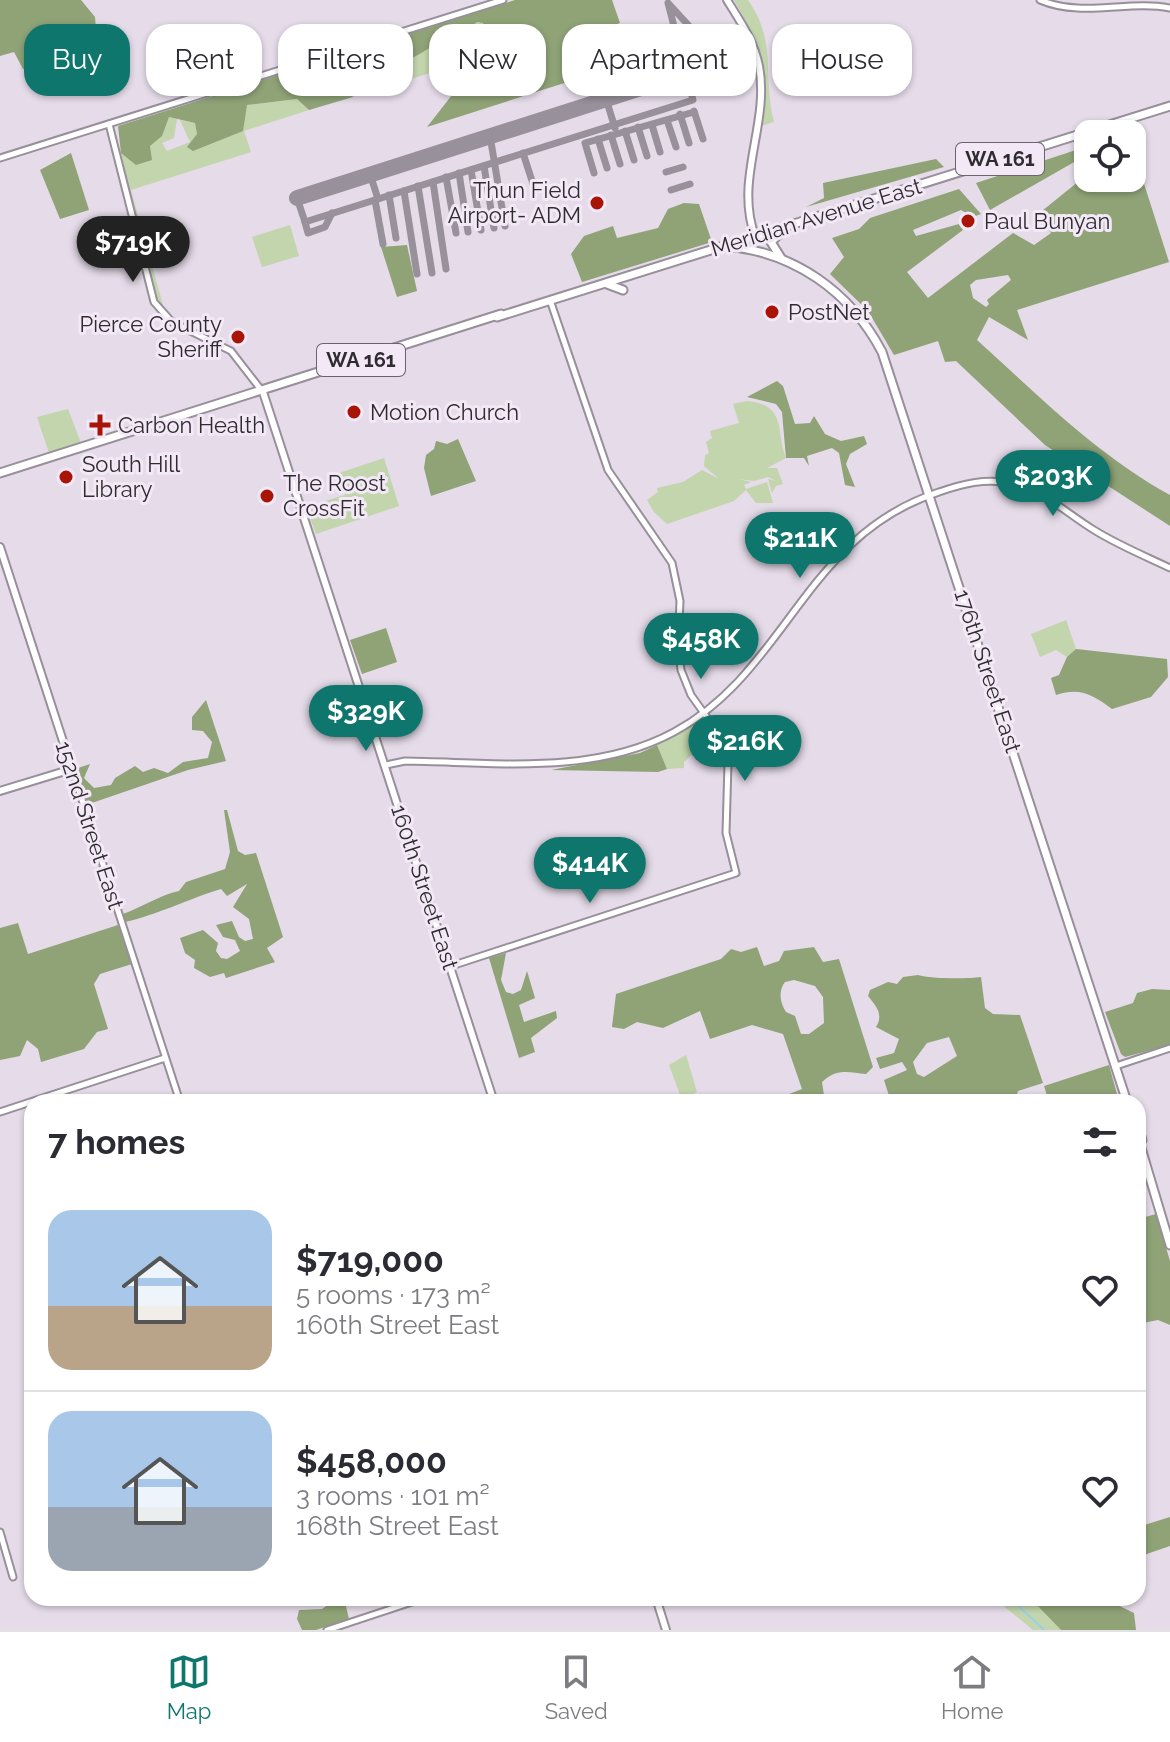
<!DOCTYPE html>
<html lang="en">
<head>
<meta charset="utf-8">
<style>
	:root { --surface:#fff; --page:#f7f7f7; --text:#2b2b33; --muted:#7c7c81; --line:#e1e1e2; --accent:#0f766e }
	body { margin:0; font-family:Raleway,sans-serif; background:var(--page); color:var(--text); height:100vh; display:flex; flex-direction:column; font-size:30px; white-space:nowrap }
	* { box-sizing:border-box; margin:0 }
	p { font-size:26px; color:var(--muted) }
	.icon { flex:none; width:44px; height:44px; fill:none; stroke:currentColor; stroke-width:2; stroke-linecap:round; stroke-linejoin:round }
	.map { position:relative; flex:1; overflow:hidden }
	.sheet { position:absolute; left:24px; top:1094px; width:1122px; height:512px; display:flex; flex-direction:column; background:var(--surface); border-radius:24px; box-shadow:0 2px 6px #0004 }
	.sheet>* { flex:none }
	.guide { position:absolute; left:24px; top:24px; width:1122px; height:72px; display:flex; gap:16px }
	.controls { position:absolute; left:1074px; top:120px; display:grid; gap:16px }
	.controls a { display:grid; place-items:center; width:72px; height:72px; border-radius:16px; background:var(--surface); box-shadow:0 2px 6px #0004; font-size:40px }
	.price { position:absolute; translate:-50% -68px; padding:0 18px; border-radius:28px; background:var(--accent); color:#fff; font-size:26px; line-height:52px; filter:drop-shadow(0 2px 4px #0008) }
	.price::after { content:''; position:absolute; left:50%; top:48px; width:24px; height:18px; margin-left:-12px; background:inherit; clip-path:polygon(0 0,100% 0,50% 100%) }
	.price.current { background:#222; color:#fff }
	ul { padding:0; list-style:none }
	li { display:flex; align-items:center; gap:24px; height:200px; padding:0 24px }
	li+li { border-top:2px solid var(--line) }
	li span { display:grid; place-items:center; flex:none; width:224px; height:160px; border-radius:24px; color:#555 }
	li>.icon { margin-inline-start:auto }
	span .icon { width:96px; height:96px; fill:#fffc; stroke-width:1 }
	li b { font-size:34px }
	h2 { display:flex; justify-content:space-between; align-items:center; height:96px; padding:0 24px; font-size:34px }
	.chip { padding:0 28px; border-radius:24px; background:var(--surface); box-shadow:0 2px 6px #0004; font-size:28px; line-height:72px }
	.chip.current { background:var(--accent); color:#fff }
	.dock { display:flex; justify-content:space-around; align-items:center; height:112px; border-top:2px solid var(--line); background:var(--surface); font-size:22px; color:var(--muted) }
	.dock a { display:grid; justify-items:center; gap:4px }
	.dock .current { color:var(--accent) }
	.map>svg:first-child { display:block }
</style>
</head>
<body>
<div class="map">
<svg width="1170" height="1630" viewBox="0 0 1170 1630">
	<rect width="100%" height="100%" fill="#e5dbe9"/>
	<g fill="#c2d5ad">
		<path d="M734,0H748C778,43 762,76 774,122L761,126C769,79 759,41 734,0Z"/>
		<path d="M477,22L483,23L486,33L508,25L462,63L353,97L339,80L352,62L376,58L433,37H459Z"/>
		<path d="M297,99L309,110L244,131L251,152L131,190L163,305L160,306L148,278L121,153L128,155L149,151C150,141 165,129 169,117L177,119L174,138L162,143L167,151L190,142L180,120L195,123L197,134L193,142L244,115L247,105Z"/>
		<path d="M290,225L299,256L262,267L252,237Z"/>
		<path d="M747,401C788,405 775,431 786,458L767,468H777L783,484L776,486L772,493L768,479L776,481L768,477L754,481L738,479L751,482L744,485L746,489L767,482L773,503H756L746,490L734,501L667,524L654,512L647,500L658,492L657,488L683,482L702,470L719,479L704,466L705,455L709,453L706,442L712,438L710,431L739,423L733,404Z"/>
		<path d="M68,409L81,443L49,453L37,417Z"/>
		<path d="M384,458L399,506L316,534L306,507L345,495L339,473Z"/>
		<path d="M1066,620L1076,649L1067,657L1056,650L1040,657L1031,634Z"/>
		<path d="M703,719L720,748L698,749L684,762V768L667,769L657,745Z"/>
		<path d="M686,1055L697,1092L682,1100L669,1065Z"/>
		<path d="M994,1598H1030L1061,1630H1033Z"/>
	</g>
	<g fill="#8fa377" fill-rule="evenodd">
		<path d="M0,0H81L95,17L98,52L90,60C74,63 36,75 23,69L14,52L0,56Z"/>
		<path d="M515,0H612L620,23L593,32L605,70L427,127L481,58L462,63L507,28L488,35L483,23L477,22L459,37H434L436,44C417,55 396,73 375,58L352,62L351,71L340,80L353,97L309,110L297,99L247,105L243,131L193,151L187,147L197,134L195,123L169,117L162,136L150,146L152,160L136,165L121,153L118,126Z"/>
		<path d="M1088,146V178H1132V146L1169,262L1017,310L1028,340L989,317L977,340C1039,396 1097,455 1170,495V526L1045,445L956,361L945,362L938,341L894,355L868,311L830,274L844,257L832,238L859,229L870,218L959,189L981,214L973,217L961,210L913,230L916,236L959,224L963,230L907,272L928,298L1013,233L1034,245L1051,233L1037,215L1084,177L1076,161L990,210L976,183ZM1008,275L1011,280L987,300L989,304L986,307L973,298L970,285L976,280Z"/>
		<path d="M71,153L89,210L60,219L40,170Z"/>
		<path d="M936,159L944,167L806,207L824,198L823,183Z"/>
		<path d="M684,203L699,204L712,242L582,282L571,254L584,236L613,226L617,238L658,228L668,209Z"/>
		<path d="M407,245L417,291L397,297L381,247Z"/>
		<path d="M777,381L783,386L795,424L810,423L814,416L825,434L841,441L864,436L867,444L850,454L846,464L855,487L845,485L839,453L832,448L807,456L809,466L804,458H786L782,412L776,404L747,397Z"/>
		<path d="M458,439L476,481L431,496L424,468L426,455L434,449L436,441L447,444Z"/>
		<path d="M386,628L397,662L362,674L350,640Z"/>
		<path d="M1076,649L1167,659L1168,677L1151,697L1112,709C1092,694 1080,687 1056,695L1051,678L1059,675L1067,657Z"/>
		<path d="M206,700L226,761L188,770L86,805L75,769L90,764L84,778L94,788L111,785L115,778L135,766L143,772L154,768L168,773L183,762L208,758L212,742L203,731L192,730V717Z"/>
		<path d="M657,745L667,769L658,772L551,770L640,753Z"/>
		<path d="M224,810H227L238,851L245,855L256,853L283,937L267,948L275,962L226,978L224,973L210,977L194,968L195,960L185,953L180,938L203,930L218,943L216,951L221,958L227,959L240,951L235,940L223,937L216,925L232,921L239,937L245,941L253,939L249,919L233,907L247,884L227,896L221,889C191,898 154,916 125,922L123,914C142,907 160,895 179,891L186,882L225,869L230,852Z"/>
		<path d="M18,923L28,954L118,925L132,964L100,974L94,984L108,1029L97,1032L84,1049L41,1062L38,1049L27,1040L20,1056L0,1060V928Z"/>
		<path d="M757,947L764,966L779,961L784,951L814,947L823,962L839,959L873,1067L866,1074C849,1072 836,1068 822,1082L825,1102H747L762,1097L774,1100L802,1089L783,1034L752,1025L710,1039L700,1011L663,1028L637,1022L624,1029L612,1027L616,994L721,959L731,949L741,952ZM794,980L815,986L823,997L824,1023L809,1034H801L795,1016L786,1012C780,1003 778,991 785,982Z"/>
		<path d="M506,953L501,980L506,992L513,994L521,990L527,971L535,998L519,1005L524,1022L556,1011L557,1018L531,1038L535,1052L519,1058L489,958Z"/>
		<path d="M918,975C930,979 968,979 981,977L985,1008L993,1014L1020,1015L1043,1083L1018,1091L1015,1102H891L884,1080L907,1070L902,1062L880,1069L876,1058L894,1053L899,1039L876,1027C884,1014 876,1006 868,996L870,990L888,982L897,984L903,977ZM949,1037L957,1056L924,1077L917,1074L913,1062L927,1043Z"/>
		<path d="M1152,989L1170,990V1045L1125,1057L1121,1054L1105,1012L1133,1003L1137,993Z"/>
		<path d="M1109,1065L1117,1094L1097,1102H1049L1044,1086Z"/>
		<path d="M1156,1214L1170,1261V1325L1158,1320L1138,1324V1219Z"/>
		<path d="M1170,1517V1546L1138,1557V1527Z"/>
		<path d="M338,1598H344L349,1619L316,1630H302L297,1619L299,1610L322,1609Z"/>
		<path d="M1030,1598H1103L1134,1613L1136,1630H1061Z"/>
	</g>
	<g fill="none" stroke-linecap="round" stroke-linejoin="round">
		<path stroke="#99d0e9" stroke-width="2" d="M1010,1598L1044,1630"/>
		<g stroke="#98909a" stroke-width="7">
			<path d="M606,99L615,128"/>
			<path d="M694,111L703,139"/>
			<path d="M680,114L689,143"/>
			<path d="M667,120L676,147"/>
			<path d="M652,125L660,152"/>
			<path d="M638,127L647,156"/>
			<path d="M625,131L634,160"/>
			<path d="M611,135L620,164"/>
			<path d="M490,136L505,226"/>
			<path d="M598,139L607,168"/>
			<path d="M523,153L534,187"/>
			<path d="M484,166L494,228"/>
			<path d="M471,170L481,230"/>
			<path d="M666,172L683,167"/>
			<path d="M459,173L468,232"/>
			<path d="M594,173L585,143L694,112"/>
			<path d="M370,174L378,199L693,100L668,3L691,28"/>
			<path d="M446,177L456,233"/>
			<path d="M433,182L446,269"/>
			<path d="M418,186L432,273"/>
			<path d="M671,190L690,184"/>
			<path d="M404,191L417,274"/>
			<path d="M389,195L396,238"/>
			<path d="M297,198L305,222L378,199"/>
			<path d="M375,200L383,244"/>
			<path d="M305,222L308,233L325,227L332,213"/>
		</g>
		<path stroke="#98909a" stroke-width="16" d="M297,198L685,74"/>
		<g stroke="#988f9b" stroke-width="9">
			<g id="tertiary">
				<path d="M1040,0C1082,18 1128,0 1170,8"/>
				<path d="M109,124L154,302L172,322L231,351L262,391"/>
				<path d="M0,158L503,0"/>
				<path d="M386,765L405,761C494,762 593,776 674,732C787,671 805,535 939,492C962,484 985,478 1010,483C1044,490 1066,513 1094,530C1118,545 1145,556 1170,568"/>
				<path d="M72,769L180,1102"/>
				<path d="M451,966L736,873L726,833L728,763L716,730L691,695L681,670L678,644L680,601L672,563L608,470L550,300"/>
				<path d="M1116,1066L1170,1048"/>
				<path d="M0,1112L165,1058"/>
				<path d="M0,1532L13,1577"/>
				<path d="M327,1630L424,1598"/>
			</g>
		</g>
		<g stroke="#988f9b" stroke-width="10">
			<g id="secondary">
				<path d="M727,0C740,21 754,41 759,66C770,124 734,179 755,236"/>
				<path d="M263,392L494,1102"/>
				<path d="M0,547L72,769L0,791"/>
				<path d="M656,1598L666,1630"/>
			</g>
		</g>
		<g stroke="#988f9b" stroke-width="11">
			<g id="primary">
				<path d="M724,246C793,251 850,291 882,352L1127,1102"/>
				<path d="M781,258L771,242L782,231"/>
				<path d="M607,284L623,290"/>
				<path d="M497,317L1170,106"/>
				<path d="M0,473L501,314"/>
				<path d="M1138,1126L1142,1140"/>
				<path d="M1138,1138L1170,1245"/>
			</g>
		</g>
		<use href="#tertiary" stroke="#fff" stroke-width="5"/>
		<use href="#secondary" stroke="#fff" stroke-width="6"/>
		<use href="#primary" stroke="#fff" stroke-width="7"/>
	</g>
	<g fill="#a81507" stroke="#f3e8f6" stroke-width="3">
		<circle cx="597" cy="203" r="8"/>
		<circle cx="968" cy="221" r="8"/>
		<circle cx="772" cy="312" r="8"/>
		<circle cx="238" cy="337" r="8"/>
		<circle cx="354" cy="412" r="8"/>
		<path d="M96 413h8v8h8v8h-8v8h-8v-8h-8v-8h8z"/>
		<circle cx="66" cy="477" r="8"/>
		<circle cx="267" cy="496" r="8"/>
	</g>
	<g text-anchor="middle" dominant-baseline="central" stroke-width="6" stroke-linejoin="round" paint-order="stroke">
		<g fill="#f3e8f6" stroke="#6a646c" stroke-width="2">
			<rect x="956" y="143" width="88" height="32" rx="6"/>
			<rect x="317" y="344" width="88" height="32" rx="6"/>
		</g>
		<g font-size="20" font-weight="bold" fill="#2f2c31">
			<text x="1000" y="159">WA 161</text>
			<text x="361" y="360">WA 161</text>
		</g>
		<g font-size="22" fill="#2f2c31" stroke="#f3e8f6" text-anchor="start">
			<text x="581" y="190" text-anchor="end">Thun Field<tspan x="581" dy="25">Airport- ADM</tspan></text>
			<text x="984" y="221">Paul Bunyan</text>
			<text x="788" y="312">PostNet</text>
			<text x="222" y="324" text-anchor="end">Pierce County<tspan x="222" dy="25">Sheriff</tspan></text>
			<text x="370" y="412">Motion Church</text>
			<text x="118" y="425">Carbon Health</text>
			<text x="82" y="464">South Hill<tspan x="82" dy="25">Library</tspan></text>
			<text x="283" y="483">The Roost<tspan x="283" dy="25">CrossFit</tspan></text>
		</g>
		<g font-size="22" fill="#2f2c31" stroke="#f3e8f6">
			<text transform="translate(816 217) rotate(-17)">Meridian Avenue East</text>
			<text transform="translate(988 671) rotate(72)">176th Street East</text>
			<text transform="translate(90 825) rotate(72)">152nd Street East</text>
			<text transform="translate(425 887) rotate(72)">160th Street East</text>
		</g>
	</g>
</svg>
<div class="controls">
<a><svg class="icon" aria-label="locate" viewBox="0 0 24 24"><circle cx="12" cy="12" r="6"/><path d="M12 2v4M12 18v4M2 12h4M18 12h4"/></svg></a>
</div>
<b class="price current" style="left:133px;top:284px">$719K</b>
<b class="price" style="left:1053px;top:518px">$203K</b>
<b class="price" style="left:800px;top:580px">$211K</b>
<b class="price" style="left:701px;top:681px">$458K</b>
<b class="price" style="left:366px;top:753px">$329K</b>
<b class="price" style="left:745px;top:783px">$216K</b>
<b class="price" style="left:590px;top:905px">$414K</b>
<div class="guide">
<a class="chip current">Buy</a>
<a class="chip">Rent</a>
<a class="chip">Filters</a>
<a class="chip">New</a>
<a class="chip">Apartment</a>
<a class="chip">House</a>
</div>
<section class="sheet">
<h2>7 homes<svg class="icon" aria-label="filters" viewBox="0 0 24 24"><path d="M4 7h16M4 17h16"/><circle cx="9" cy="7" r="2"/><circle cx="15" cy="17" r="2"/></svg></h2>
<ul>
<li><span style="background:linear-gradient(#a9c7e8 60%,#b9a48a 0)"><svg class="icon" aria-label="home" viewBox="0 0 24 24"><path d="M3 11l9-7 9 7M6 9v11h12V9"/></svg></span><div><b>$719,000</b><p>5 rooms · 173 m²</p><p>160th Street East</p></div><svg class="icon" aria-label="heart" viewBox="0 0 24 24"><path d="M12 20l-8-8c-3-5 5-10 8-4 3-6 11-1 8 4z"/></svg></li>
<li><span style="background:linear-gradient(#a9c7e8 60%,#9aa5b1 0)"><svg class="icon" aria-label="home" viewBox="0 0 24 24"><path d="M3 11l9-7 9 7M6 9v11h12V9"/></svg></span><div><b>$458,000</b><p>3 rooms · 101 m²</p><p>168th Street East</p></div><svg class="icon" aria-label="heart" viewBox="0 0 24 24"><path d="M12 20l-8-8c-3-5 5-10 8-4 3-6 11-1 8 4z"/></svg></li>
</ul>
</section>
</div>
<nav class="dock">
<a class="current"><svg class="icon" aria-label="map" viewBox="0 0 24 24"><path d="M3 6l6-2 6 2 6-2v14l-6 2-6-2-6 2zM9 4v14M15 6v14"/></svg>Map</a>
<a><svg class="icon" aria-label="saved" viewBox="0 0 24 24"><path d="M7 4h10v16l-5-4-5 4z"/></svg>Saved</a>
<a><svg class="icon" aria-label="home" viewBox="0 0 24 24"><path d="M3 11l9-7 9 7M6 9v11h12V9"/></svg>Home</a>
</nav>
</body>
</html>
